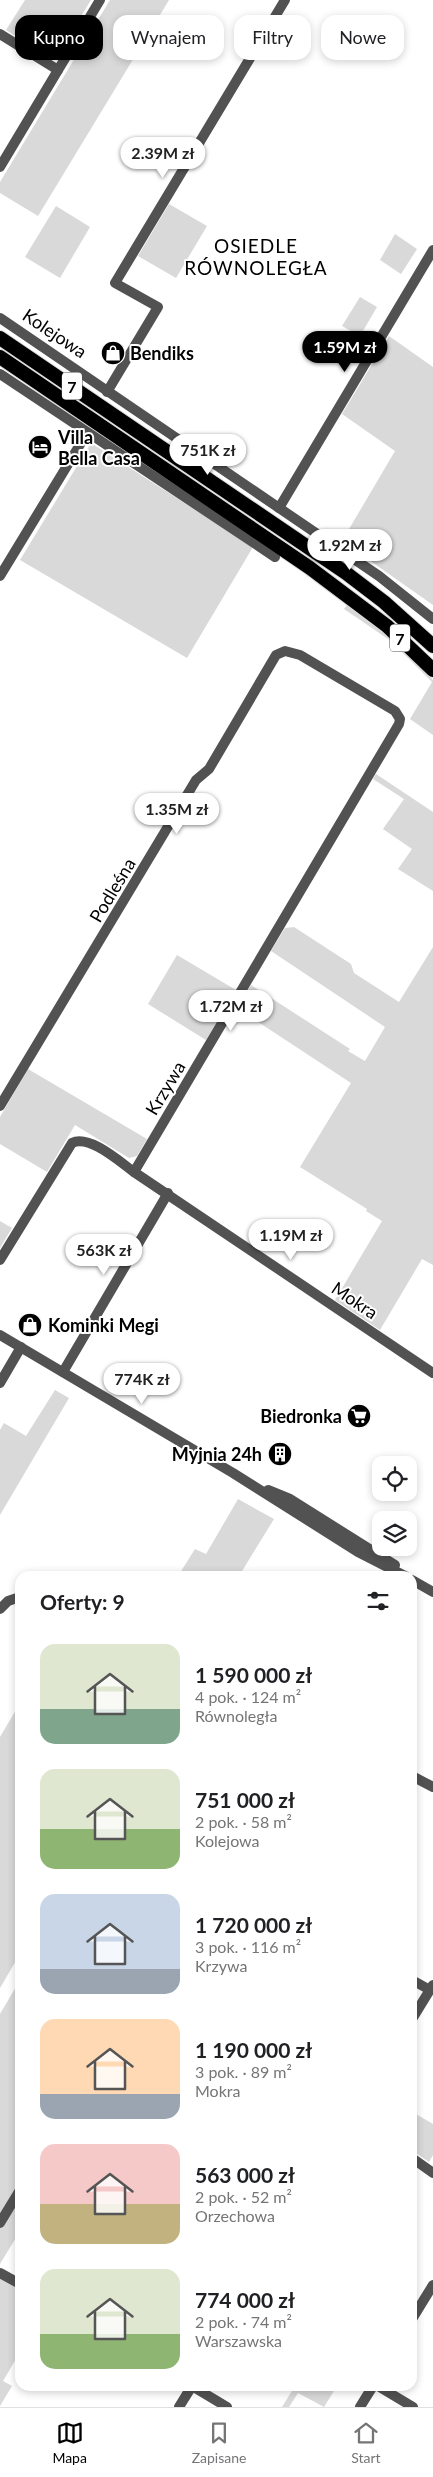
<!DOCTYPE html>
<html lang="pl">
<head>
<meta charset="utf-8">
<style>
	:root { --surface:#fff; --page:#f6f6f6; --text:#202124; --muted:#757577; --line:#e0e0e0; --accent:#000 }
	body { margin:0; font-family:Lato,sans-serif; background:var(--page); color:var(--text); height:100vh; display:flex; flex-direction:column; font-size:19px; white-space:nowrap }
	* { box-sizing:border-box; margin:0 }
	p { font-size:16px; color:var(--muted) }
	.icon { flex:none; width:28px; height:28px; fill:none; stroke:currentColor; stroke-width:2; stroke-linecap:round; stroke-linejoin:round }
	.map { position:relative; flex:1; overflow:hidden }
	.panel { position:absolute; left:15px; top:1571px; width:402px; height:820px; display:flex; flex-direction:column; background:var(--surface); border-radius:15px; box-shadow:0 2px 8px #0003 }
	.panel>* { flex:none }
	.top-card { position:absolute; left:15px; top:15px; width:404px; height:45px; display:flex; gap:10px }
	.buttons { position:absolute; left:372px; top:1456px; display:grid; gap:10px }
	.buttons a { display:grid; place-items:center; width:45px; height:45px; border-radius:10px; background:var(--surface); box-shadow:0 2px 8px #0003; font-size:25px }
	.price { position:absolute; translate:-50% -42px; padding:0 11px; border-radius:18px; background:#fff; color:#222; font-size:16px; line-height:32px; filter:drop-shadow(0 1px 2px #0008) }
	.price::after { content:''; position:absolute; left:50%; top:30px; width:15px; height:11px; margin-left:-8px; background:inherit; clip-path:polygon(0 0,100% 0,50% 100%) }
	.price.current { background:var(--accent); color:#fff }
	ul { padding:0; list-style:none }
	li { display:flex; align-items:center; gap:15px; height:125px; padding:0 25px }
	li span { display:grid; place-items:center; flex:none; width:140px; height:100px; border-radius:15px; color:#555 }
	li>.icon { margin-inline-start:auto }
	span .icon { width:60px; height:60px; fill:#fffc; stroke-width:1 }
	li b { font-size:21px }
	h2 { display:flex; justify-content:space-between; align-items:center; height:60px; padding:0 25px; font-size:21px }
	.pill { padding:0 18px; border-radius:15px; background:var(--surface); box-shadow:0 2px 8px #0003; font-size:18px; line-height:45px }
	.pill.current { background:var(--accent); color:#fff }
	.menu { display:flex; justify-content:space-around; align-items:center; height:70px; border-top:1px solid var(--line); background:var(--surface); font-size:14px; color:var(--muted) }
	.menu a { display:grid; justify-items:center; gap:2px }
	.menu .current { color:var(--accent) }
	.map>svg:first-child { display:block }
</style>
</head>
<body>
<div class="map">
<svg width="433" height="2407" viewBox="0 0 433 2407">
	<rect width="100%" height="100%" fill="#fff"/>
	<g fill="#d9d9d9">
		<path d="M25,0H91L57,55L48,56L6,30Z"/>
		<path d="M110,0H169L38,216L0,193V182Z"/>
		<path d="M169,204L207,226L176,278L138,256Z"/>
		<path d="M56,206L90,227L60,278L25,257Z"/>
		<path d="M395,234L417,249L401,274L380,260Z"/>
		<path d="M360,297L377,307L360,336L342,326Z"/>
		<path d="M389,336L433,367V605L342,541L395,451L342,414Z"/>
		<path d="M91,443L253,547L187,658L20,560Z"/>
		<path d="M347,605L386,634L433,680V735L410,719L432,682L391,641L344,609Z"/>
		<path d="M376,774L433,812V891L398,869L412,849L383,829L404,799L373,779Z"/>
		<path d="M294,927L351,964L354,973L399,1002L433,947V1265L422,1259L380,1330L335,1300L382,1221L366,1211L367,1209L300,1167L351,1083L237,1008L251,985L350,1049L348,1051L365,1061L385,1027L271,951L285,928Z"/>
		<path d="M177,955L236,990L206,1040L148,1004Z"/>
		<path d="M28,1069L147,1139L137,1156L129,1158L75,1125L47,1172L0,1144V1117Z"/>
		<path d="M0,1221L12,1228L0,1248Z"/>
		<path d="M55,1390L69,1398L0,1515V1430L4,1423L26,1436Z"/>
		<path d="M238,1499L274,1519L239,1576H178L195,1549L206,1554Z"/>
		<path d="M20,1703V1954L0,1988V1737Z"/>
		<path d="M20,1980V2186L0,2219V2014Z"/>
		<path d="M416,2114L433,2124V2155L429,2162L413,2151V2119Z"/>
		<path d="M20,2194V2231L0,2264V2228Z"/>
		<path d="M0,2277L20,2289V2352L3,2381L12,2386L0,2406Z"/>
		<path d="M295,2386H337L324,2407L298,2393L289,2407H282Z"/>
	</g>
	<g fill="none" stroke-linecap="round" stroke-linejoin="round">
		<g stroke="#dbdbdb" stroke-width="16">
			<g id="trunk">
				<path d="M0,338L346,573L384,602L433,646"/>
				<path d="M0,357L310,568L387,626L433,670"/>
			</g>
		</g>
		<g stroke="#525252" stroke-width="10">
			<path d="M0,34L58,70"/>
			<path d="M0,167L100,0"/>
			<path d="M0,318L379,576L433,619"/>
			<path d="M0,374L275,557"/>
			<path d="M107,392L158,307L115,283L285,0"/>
			<path d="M279,508L433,250"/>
			<path d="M0,576L87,433"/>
			<path d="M0,1106L196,780L209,769L276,655L285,651L300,655L395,711L400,719L399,724L134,1172C120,1162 89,1134 72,1143L0,1260"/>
			<path d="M134,1172L433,1373"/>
			<path d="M63,1372L168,1193"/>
			<path d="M0,1609L8,1601L20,1597"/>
			<path d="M412,1776L433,1787"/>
			<path d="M412,1980L430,1990"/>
			<path d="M412,2019L433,1985"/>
			<path d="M412,2158L433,2173"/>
			<path d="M0,2223L20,2190"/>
			<path d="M0,2273L20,2284"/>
			<path d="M412,2319L433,2285"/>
			<path d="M192,2386L227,2407"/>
			<path d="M378,2386L413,2407"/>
			<path d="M179,2407L192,2386"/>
			<path d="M360,2407L373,2386"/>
		</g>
		<g stroke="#525252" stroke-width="10">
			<path d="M0,1335L233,1473L358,1552L405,1576"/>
			<path d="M0,1383L21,1347"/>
			<path d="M268,1490L290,1499L395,1565"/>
			<path d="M412,1580L433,1592"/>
		</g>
		<use href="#trunk" stroke="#000" stroke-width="14"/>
	</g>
	<defs>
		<g id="shop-disc" transform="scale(1.25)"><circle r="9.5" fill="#000" stroke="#fff"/><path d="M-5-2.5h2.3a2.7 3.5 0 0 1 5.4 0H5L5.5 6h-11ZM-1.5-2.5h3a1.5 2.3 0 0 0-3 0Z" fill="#fff"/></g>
		<g id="hotel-disc" transform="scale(1.25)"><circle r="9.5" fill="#000" stroke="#fff"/><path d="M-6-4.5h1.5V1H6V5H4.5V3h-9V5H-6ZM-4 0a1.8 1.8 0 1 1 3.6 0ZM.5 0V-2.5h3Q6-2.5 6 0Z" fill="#fff"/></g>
		<g id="supermarket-disc" transform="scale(1.25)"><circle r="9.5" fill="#000" stroke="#fff"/><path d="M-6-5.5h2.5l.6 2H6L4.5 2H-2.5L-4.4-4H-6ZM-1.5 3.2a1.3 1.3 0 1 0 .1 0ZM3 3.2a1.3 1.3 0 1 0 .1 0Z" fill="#fff"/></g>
		<g id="building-disc" transform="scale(1.25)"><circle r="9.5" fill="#000" stroke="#fff"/><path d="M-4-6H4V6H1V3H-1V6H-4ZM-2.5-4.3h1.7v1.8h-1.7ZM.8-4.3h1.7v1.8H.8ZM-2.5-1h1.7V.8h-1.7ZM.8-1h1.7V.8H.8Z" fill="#fff"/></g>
	</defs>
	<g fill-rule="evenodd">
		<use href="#shop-disc" x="113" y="353"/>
		<use href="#hotel-disc" x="40" y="447"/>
		<use href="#shop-disc" x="30" y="1325"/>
		<use href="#supermarket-disc" x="359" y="1416"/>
		<use href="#building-disc" x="280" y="1454"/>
	</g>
	<g text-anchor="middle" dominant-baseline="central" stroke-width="4" stroke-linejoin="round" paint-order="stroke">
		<g fill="#fff" stroke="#4c4c4c" stroke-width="1">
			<rect x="62" y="372.5" width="20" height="27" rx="4"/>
			<rect x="390" y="624.5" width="20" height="27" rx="4"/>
		</g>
		<g font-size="16" font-weight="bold" fill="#000">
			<text x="72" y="386">7</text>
			<text x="400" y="638">7</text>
		</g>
		<g font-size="18" fill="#000" stroke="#fff">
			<text transform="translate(55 333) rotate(34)">Kolejowa</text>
			<text transform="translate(112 890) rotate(-59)">Podleśna</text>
			<text transform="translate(165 1088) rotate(-59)">Krzywa</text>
			<text transform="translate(355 1300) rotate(34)">Mokra</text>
		</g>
		<g font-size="18" font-weight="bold" fill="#000" stroke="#fff" text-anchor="start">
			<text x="130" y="353">Bendiks</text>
			<text x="58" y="437">Villa<tspan x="58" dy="21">Bella Casa</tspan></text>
			<text x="48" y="1325">Kominki Megi</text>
			<text x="342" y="1416" text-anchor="end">Biedronka</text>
			<text x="262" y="1454" text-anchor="end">Myjnia 24h</text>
		</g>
		<g font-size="19" letter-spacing="1" fill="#000" stroke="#fff">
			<text x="256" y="245">OSIEDLE<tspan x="256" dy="22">RÓWNOLEGŁA</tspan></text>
		</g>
	</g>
</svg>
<div class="buttons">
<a><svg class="icon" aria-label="locate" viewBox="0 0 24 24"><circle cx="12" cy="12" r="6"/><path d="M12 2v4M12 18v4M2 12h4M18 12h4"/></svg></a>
<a><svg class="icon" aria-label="layers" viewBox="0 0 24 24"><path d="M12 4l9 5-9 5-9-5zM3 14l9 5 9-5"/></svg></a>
</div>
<b class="price" style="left:163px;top:179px">2.39M zł</b>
<b class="price current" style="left:345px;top:373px">1.59M zł</b>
<b class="price" style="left:208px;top:476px">751K zł</b>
<b class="price" style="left:350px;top:571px">1.92M zł</b>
<b class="price" style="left:177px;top:835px">1.35M zł</b>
<b class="price" style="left:231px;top:1032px">1.72M zł</b>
<b class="price" style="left:291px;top:1261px">1.19M zł</b>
<b class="price" style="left:104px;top:1276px">563K zł</b>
<b class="price" style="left:142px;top:1405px">774K zł</b>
<div class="top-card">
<a class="pill current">Kupno</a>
<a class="pill">Wynajem</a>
<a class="pill">Filtry</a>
<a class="pill">Nowe</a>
</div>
<section class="panel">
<h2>Oferty: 9<svg class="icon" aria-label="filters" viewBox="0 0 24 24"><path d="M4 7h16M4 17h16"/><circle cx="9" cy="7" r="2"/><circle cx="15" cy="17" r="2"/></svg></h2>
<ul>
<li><span style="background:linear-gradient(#dfe7d0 65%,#7fa58c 0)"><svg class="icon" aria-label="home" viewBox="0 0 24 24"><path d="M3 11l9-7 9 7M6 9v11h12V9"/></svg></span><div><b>1 590 000 zł</b><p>4 pok. · 124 m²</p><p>Równoległa</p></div></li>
<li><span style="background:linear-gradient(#dfe7d0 60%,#8fb573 0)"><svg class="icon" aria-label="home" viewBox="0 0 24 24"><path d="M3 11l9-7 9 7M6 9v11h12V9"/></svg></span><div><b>751 000 zł</b><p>2 pok. · 58 m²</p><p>Kolejowa</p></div></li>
<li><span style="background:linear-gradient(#c9d6e8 75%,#9aa5b1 0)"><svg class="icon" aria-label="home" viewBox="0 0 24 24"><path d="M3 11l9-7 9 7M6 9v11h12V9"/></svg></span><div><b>1 720 000 zł</b><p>3 pok. · 116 m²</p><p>Krzywa</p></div></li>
<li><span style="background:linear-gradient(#ffd9b3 75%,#9aa5b1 0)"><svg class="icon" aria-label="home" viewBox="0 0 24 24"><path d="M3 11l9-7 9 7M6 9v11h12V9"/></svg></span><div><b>1 190 000 zł</b><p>3 pok. · 89 m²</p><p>Mokra</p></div></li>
<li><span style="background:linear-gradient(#f6c9c9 60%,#c2b280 0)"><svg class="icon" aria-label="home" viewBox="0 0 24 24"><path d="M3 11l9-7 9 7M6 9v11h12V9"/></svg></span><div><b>563 000 zł</b><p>2 pok. · 52 m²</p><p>Orzechowa</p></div></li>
<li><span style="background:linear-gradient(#dfe7d0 65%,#8fb573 0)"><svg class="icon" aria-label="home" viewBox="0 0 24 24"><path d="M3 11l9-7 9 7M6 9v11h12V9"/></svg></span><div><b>774 000 zł</b><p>2 pok. · 74 m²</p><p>Warszawska</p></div></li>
</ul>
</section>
</div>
<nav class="menu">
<a class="current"><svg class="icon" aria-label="map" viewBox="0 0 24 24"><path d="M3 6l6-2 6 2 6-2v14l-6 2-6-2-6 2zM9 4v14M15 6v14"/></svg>Mapa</a>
<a><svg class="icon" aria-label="saved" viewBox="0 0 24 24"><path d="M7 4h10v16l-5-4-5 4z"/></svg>Zapisane</a>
<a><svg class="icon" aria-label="home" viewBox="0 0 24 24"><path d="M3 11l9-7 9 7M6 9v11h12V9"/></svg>Start</a>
</nav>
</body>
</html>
